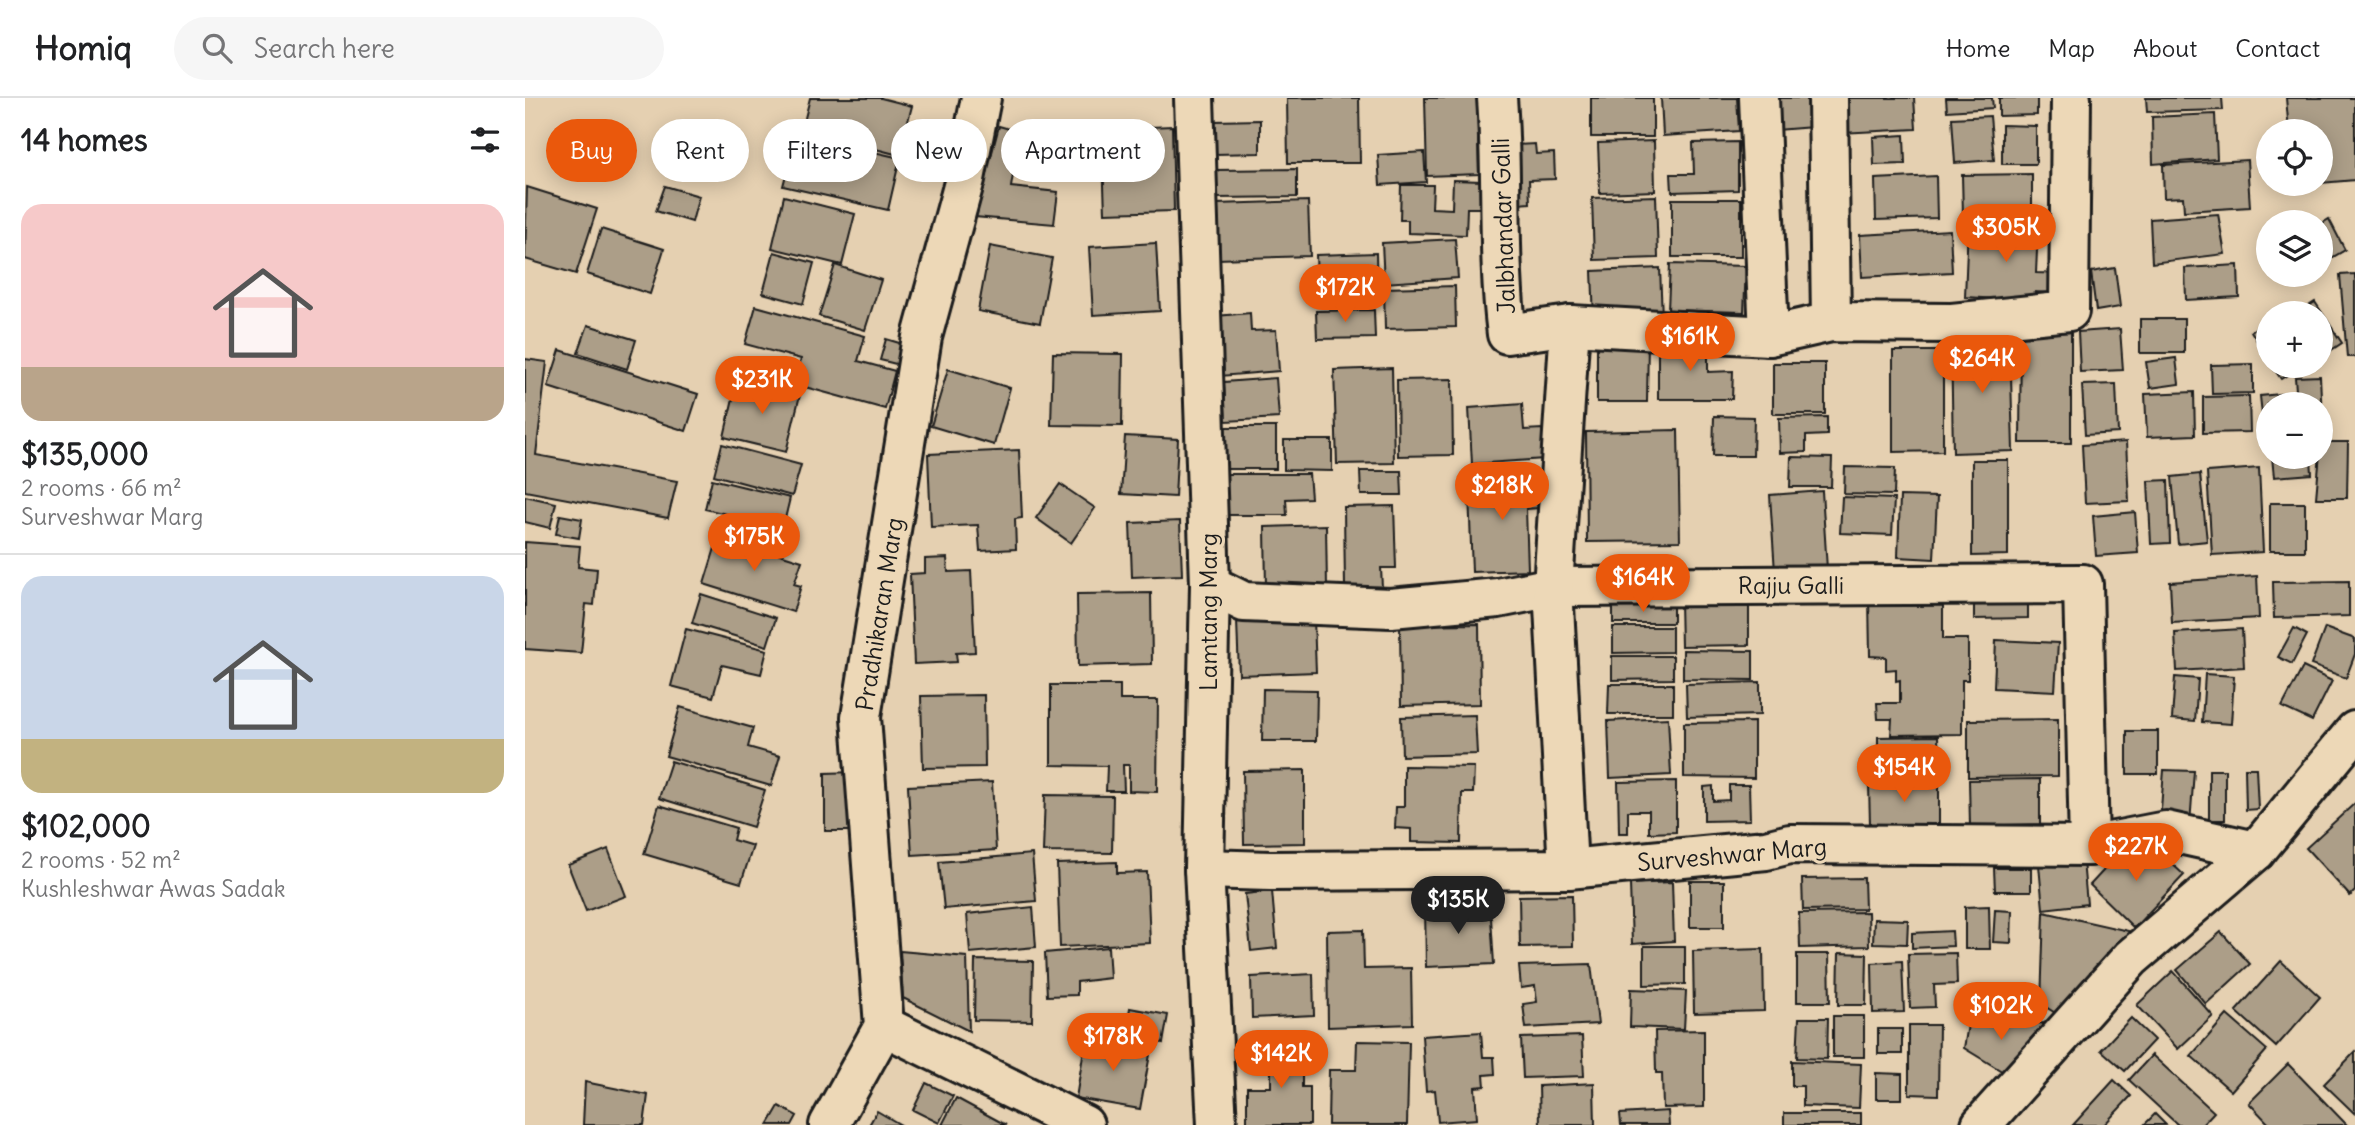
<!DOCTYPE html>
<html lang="en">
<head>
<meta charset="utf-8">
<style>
	:root { --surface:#fff; --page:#f6f6f6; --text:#202124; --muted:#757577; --line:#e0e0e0; --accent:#ea580c }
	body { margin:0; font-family:Delius,sans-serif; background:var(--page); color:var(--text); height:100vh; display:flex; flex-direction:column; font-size:26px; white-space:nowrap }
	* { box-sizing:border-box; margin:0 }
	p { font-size:23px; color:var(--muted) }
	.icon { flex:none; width:38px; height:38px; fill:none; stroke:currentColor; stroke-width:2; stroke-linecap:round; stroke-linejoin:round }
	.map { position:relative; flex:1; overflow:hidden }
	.sheet { display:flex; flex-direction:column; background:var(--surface); width:525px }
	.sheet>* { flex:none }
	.banner { position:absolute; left:21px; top:21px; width:665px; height:63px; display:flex; gap:14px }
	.buttons { position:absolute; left:1731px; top:21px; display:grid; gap:14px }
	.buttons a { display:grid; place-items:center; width:77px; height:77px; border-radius:50%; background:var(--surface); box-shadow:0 4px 18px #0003; font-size:35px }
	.price { position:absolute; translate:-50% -60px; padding:0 16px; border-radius:24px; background:var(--accent); color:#fff; font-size:23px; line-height:46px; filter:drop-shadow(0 2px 4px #0008) }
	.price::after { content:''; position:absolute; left:50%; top:42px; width:21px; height:16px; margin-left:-10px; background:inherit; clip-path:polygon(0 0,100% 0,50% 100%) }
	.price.on { background:#222; color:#fff }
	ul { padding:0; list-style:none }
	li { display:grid; align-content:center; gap:14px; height:371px; padding:0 21px }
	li+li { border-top:2px solid var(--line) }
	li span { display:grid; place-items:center; height:217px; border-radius:21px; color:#555 }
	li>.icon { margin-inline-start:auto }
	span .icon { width:126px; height:126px; fill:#fffc; stroke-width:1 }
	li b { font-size:30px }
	h2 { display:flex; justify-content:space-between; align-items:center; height:84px; padding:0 21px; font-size:30px }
	.tag { padding:0 24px; border-radius:32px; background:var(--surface); box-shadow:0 4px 18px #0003; font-size:24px; line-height:63px }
	.tag.on { background:var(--accent); color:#fff }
	header { display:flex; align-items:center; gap:42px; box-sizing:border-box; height:98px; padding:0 35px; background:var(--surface); border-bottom:2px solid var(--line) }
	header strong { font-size:33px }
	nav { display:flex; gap:38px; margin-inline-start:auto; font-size:24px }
	.search { width:490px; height:63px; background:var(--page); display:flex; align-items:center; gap:18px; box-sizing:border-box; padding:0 24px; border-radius:38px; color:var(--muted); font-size:26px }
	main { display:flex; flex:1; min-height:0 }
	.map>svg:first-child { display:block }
</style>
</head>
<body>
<header>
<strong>Homiq</strong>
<div class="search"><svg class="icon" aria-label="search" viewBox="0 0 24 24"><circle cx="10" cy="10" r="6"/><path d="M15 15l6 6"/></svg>Search here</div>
<nav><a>Home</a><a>Map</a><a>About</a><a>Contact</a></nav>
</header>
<main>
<section class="sheet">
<h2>14 homes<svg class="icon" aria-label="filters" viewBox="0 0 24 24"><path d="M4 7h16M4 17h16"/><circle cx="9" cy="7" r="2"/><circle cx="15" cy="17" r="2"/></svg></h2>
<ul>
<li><span style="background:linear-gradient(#f6c9c9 75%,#b9a48a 0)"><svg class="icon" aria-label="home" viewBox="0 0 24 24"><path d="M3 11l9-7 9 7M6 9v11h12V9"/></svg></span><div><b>$135,000</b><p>2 rooms · 66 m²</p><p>Surveshwar Marg</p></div></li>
<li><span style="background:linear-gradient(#c9d6e8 75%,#c2b280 0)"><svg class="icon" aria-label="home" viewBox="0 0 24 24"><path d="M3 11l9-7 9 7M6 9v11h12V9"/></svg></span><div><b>$102,000</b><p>2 rooms · 52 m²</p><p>Kushleshwar Awas Sadak</p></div></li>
</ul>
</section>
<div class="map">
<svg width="1830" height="1027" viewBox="0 0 1830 1027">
	<rect width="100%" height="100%" fill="#e5d0b1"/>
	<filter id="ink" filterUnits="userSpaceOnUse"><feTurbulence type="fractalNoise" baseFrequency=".0143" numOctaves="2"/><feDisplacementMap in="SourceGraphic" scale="14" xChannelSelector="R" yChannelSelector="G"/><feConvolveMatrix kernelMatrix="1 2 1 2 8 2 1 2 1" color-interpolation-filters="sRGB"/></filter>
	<g filter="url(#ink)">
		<g fill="#ac9e88" stroke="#1c1c1c" stroke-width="2">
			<path d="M285,0H356L387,8L374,57L277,32Z"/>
			<path d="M762,0H834L835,65H763Z"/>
			<path d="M900,0H952L954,76L902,78Z"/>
			<rect x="1066" y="0" width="62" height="39"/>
			<path d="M1136,0H1212L1214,33L1138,38Z"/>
			<path d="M1236,0H1298L1300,28L1238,33Z"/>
			<path d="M1314,0H1389L1391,31L1316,35Z"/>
			<path d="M1421,0H1467L1468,10L1422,13Z"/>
			<path d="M1474,0H1512V17L1474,18Z"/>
			<path d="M1621,0H1697L1698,12L1622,14Z"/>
			<path d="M1761,0H1830V82L1796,85V33H1764Z"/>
			<path d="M1690,16L1692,61L1628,66L1627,19Z"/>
			<path d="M1465,18L1469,62L1430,65L1427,20Z"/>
			<path d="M735,22V55L690,56L689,23Z"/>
			<path d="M1477,27L1511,28V66H1477Z"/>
			<path d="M474,28L495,34L486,89L533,94L529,126L450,119Z"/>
			<path d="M647,28L649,113L580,115L577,31Z"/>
			<path d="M504,29L540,33L535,75L499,71Z"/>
			<path d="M1379,37L1380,66L1349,67L1348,39Z"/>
			<path d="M284,39L375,60L363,112L258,88L264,65L278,68Z"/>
			<path d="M1129,43L1130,93L1075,95L1073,45Z"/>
			<path d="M1213,44V92L1147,94L1146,76H1169L1168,45Z"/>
			<path d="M1010,46L1011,56L1029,55L1030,81L1004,82L1005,105L992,106L989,47Z"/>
			<path d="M899,54L901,84L855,87L853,57Z"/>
			<path d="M1722,62L1725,109L1659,113L1658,99L1639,100L1638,67Z"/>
			<path d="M772,71V99L691,100V72Z"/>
			<path d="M1507,76V115L1438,117L1437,77Z"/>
			<path d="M1411,78L1412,120L1351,122L1350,81Z"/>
			<path d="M928,82L957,83V110H942L941,137L883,135V122H875L876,87H908L907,110L927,111Z"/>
			<path d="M140,88L174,98L167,124L131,113Z"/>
			<path d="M2,89L72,111L51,176L0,161Z"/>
			<path d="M259,98L330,116L317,167L247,150Z"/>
			<path d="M1131,98L1133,160L1069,162L1067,100Z"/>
			<rect x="1147" y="101" width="69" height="58"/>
			<path d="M783,103L785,158L692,161L691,106Z"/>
			<path d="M1693,116L1700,156L1627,165L1625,121Z"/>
			<path d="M1804,121L1820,152L1796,166V126Z"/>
			<path d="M1443,126L1513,129L1511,175L1540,176V196L1510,194L1509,203L1440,199Z"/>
			<path d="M76,131L139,151L125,196L62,176Z"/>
			<path d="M1425,132L1427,174L1337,179L1335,137Z"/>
			<path d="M930,141L933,180L859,185L857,145Z"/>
			<path d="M631,145L635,213L568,217L564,149Z"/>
			<path d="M465,148L527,160L515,225L453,213Z"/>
			<path d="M249,154L289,165L278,206L238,195Z"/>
			<path d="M851,155L852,201L793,203L791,157Z"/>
			<path d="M1145,166L1221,168L1219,214L1143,212Z"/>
			<path d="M310,167L356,182L340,232L294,218Z"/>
			<path d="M1713,167L1714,199L1661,202L1660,170Z"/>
			<path d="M1135,170L1137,219L1069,222L1067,173Z"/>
			<path d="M1590,170L1595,209L1571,213L1566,174Z"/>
			<path d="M1830,176V259H1822L1815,177Z"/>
			<path d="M930,188L931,229L860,231L859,190Z"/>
			<path d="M1790,204L1817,245L1796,259V215H1773Z"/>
			<path d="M231,208L340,238L333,263L370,273L360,311L269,286L276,261L220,246Z"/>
			<path d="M849,212L850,240L792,241L791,213Z"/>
			<path d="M725,215L726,233L751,232L754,273L695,278L691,218Z"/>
			<rect x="1615" y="221" width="44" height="34"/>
			<path d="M1743,222V261L1726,233Z"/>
			<path d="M63,227L111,242L102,271L53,255Z"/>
			<path d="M1595,231L1598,272L1555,274L1553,234Z"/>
			<path d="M1546,234V345H1495L1496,235Z"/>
			<path d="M1485,239L1488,353L1428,355L1426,240Z"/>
			<path d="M361,241L381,247L375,267L355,262Z"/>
			<path d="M1072,244H1123L1122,304H1072Z"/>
			<path d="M1133,244H1183V274L1208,273L1207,301H1133Z"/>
			<path d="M35,252L173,296L161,333L23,289Z"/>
			<path d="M1368,253H1418V353L1368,354Z"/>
			<path d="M528,255L598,256L597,328L526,327Z"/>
			<path d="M1651,260L1654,286L1625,290L1621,264Z"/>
			<path d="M0,261L22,264L11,357L152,383L143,420L0,393Z"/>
			<rect x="1248" y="265" width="52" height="51"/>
			<path d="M1728,266V295L1687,296L1686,267Z"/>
			<path d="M1747,268H1777L1756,281Z"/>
			<path d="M867,270L869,365L812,366L809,272Z"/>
			<path d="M423,271L485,290L469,347L406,328Z"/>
			<path d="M1795,278L1797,320L1796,321V306H1772L1770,279Z"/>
			<path d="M751,280L754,320L701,323L699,284Z"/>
			<path d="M927,281L928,357L873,358L872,282Z"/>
			<path d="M212,283L275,297L261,354L199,339Z"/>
			<path d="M1591,286L1593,335L1560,337L1557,287Z"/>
			<path d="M1669,294L1670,337L1622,339L1620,296Z"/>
			<path d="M1766,295L1768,306H1743V326H1738L1735,298Z"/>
			<path d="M1724,298L1725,334L1678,335V299Z"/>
			<path d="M997,306L999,332L1017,331L1019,361L947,366L944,310Z"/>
			<path d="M1189,318L1229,319L1228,358H1188Z"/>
			<path d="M1302,319V337L1281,338V354L1255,355L1254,320Z"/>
			<rect x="694" y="329" width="57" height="42"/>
			<path d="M1153,332L1155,443L1062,444L1061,334Z"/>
			<path d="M600,338L653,341L650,399L596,396Z"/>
			<path d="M759,342H807V373L759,372Z"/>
			<path d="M1601,344L1604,403L1560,405L1557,347Z"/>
			<path d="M1796,344H1823L1822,400H1791Z"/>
			<path d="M197,346L276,367L267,398L189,377Z"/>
			<path d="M494,352L497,420L490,421L491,451L455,453L453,427L406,429L403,356Z"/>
			<path d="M1266,359L1307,360L1306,389H1265Z"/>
			<path d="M1747,359H1786L1787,376L1749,379Z"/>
			<path d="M1447,362H1483V457L1447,458Z"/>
			<path d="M1320,369L1370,370L1369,397L1319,396Z"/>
			<path d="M1734,370L1738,454L1687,457L1682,374Z"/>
			<path d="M835,373H876L877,397H836Z"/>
			<path d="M1013,375L1014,410L1001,411L1003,472L947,474L944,394L964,393V377Z"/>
			<path d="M699,376H784L786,400L761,401L762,417H698Z"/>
			<path d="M1675,376L1682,443L1653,446L1647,379Z"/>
			<path d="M187,381L265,400L258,429L180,411Z"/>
			<path d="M1643,382L1645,445L1626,446L1623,383Z"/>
			<path d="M535,386L570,410L546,445L511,420Z"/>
			<path d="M1297,393L1302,471L1250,474L1245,397Z"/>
			<path d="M0,398L31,405L25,430L0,424Z"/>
			<path d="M1375,398L1412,399L1409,461L1373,459Z"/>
			<path d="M1317,399L1369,401L1367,437L1315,435Z"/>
			<rect x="1745" y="405" width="35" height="48"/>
			<path d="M869,408L871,470H856L857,489L820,490L819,409Z"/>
			<path d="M1610,414L1613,455L1571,458L1568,418Z"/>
			<path d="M35,417L57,421L54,440L31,436Z"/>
			<path d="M655,423L657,477L607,479L605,425Z"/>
			<path d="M801,427L802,490L741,492L740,429Z"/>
			<path d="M194,437L277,463L269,486L276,488L268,514L179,486Z"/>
			<path d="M0,444L55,448L53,469L72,471L69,507L61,506L56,555L0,551Z"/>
			<path d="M422,460L423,474L446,473L450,554L431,555L432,564L389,566L385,476L400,475V461Z"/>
			<path d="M1732,478L1734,520L1647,525L1645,484Z"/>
			<path d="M1824,483V518L1749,520L1748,484Z"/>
			<path d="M626,495L627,566L553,568L552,496Z"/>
			<path d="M176,496L251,520L242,548L167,525Z"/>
			<path d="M1449,498H1503V520L1449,521Z"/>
			<path d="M1344,499H1418V541H1443V582H1437V636L1366,637L1367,621H1353L1352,605H1375V582L1371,583V571L1361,572V559L1345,558Z"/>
			<path d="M1155,503H1224V547L1156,548Z"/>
			<rect x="1088" y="507" width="60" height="18"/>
			<path d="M789,521L791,574L714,577L712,523Z"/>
			<path d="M954,526L955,606L876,608L875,527Z"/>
			<path d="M1088,529H1147V554L1088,555Z"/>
			<path d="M1769,530L1782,537L1767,566L1753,559Z"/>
			<path d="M1800,530L1830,541V556L1821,580L1786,567Z"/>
			<path d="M161,531L242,552L236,576L197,567L188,599L146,588Z"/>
			<path d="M1717,531L1719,569L1652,573L1650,535Z"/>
			<path d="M1471,542L1533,545L1530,593L1469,590Z"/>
			<path d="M1158,552L1228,553V582L1158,581Z"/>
			<path d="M1087,558H1148V581L1087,582Z"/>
			<path d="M1778,569L1807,583L1787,623L1757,609Z"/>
			<path d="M1680,576L1709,578L1706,626L1677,624Z"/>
			<path d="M1650,579L1673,581L1670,623L1647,621Z"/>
			<path d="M1235,584V617L1162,619L1161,586Z"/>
			<path d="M1084,586H1148V616H1083Z"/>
			<path d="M526,587H595V602H633L632,694L604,693V667H598L599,693H581L582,668L526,667Z"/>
			<path d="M738,591L792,592L791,643H737Z"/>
			<path d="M459,597L460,669L398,670L396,598Z"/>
			<path d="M155,609L228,630L223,649L255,658L246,688L141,658Z"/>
			<path d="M950,617L952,656L877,658L876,619Z"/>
			<path d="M1143,620L1146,677L1085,680L1083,623Z"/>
			<path d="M1533,621V678L1443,679V622Z"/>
			<path d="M1229,624V680L1159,679V625Z"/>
			<rect x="1602" y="633" width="31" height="43"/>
			<path d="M1413,638L1414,678L1353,680V639Z"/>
			<path d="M146,663L240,692L228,729L134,700Z"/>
			<path d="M879,668L949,669L948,695H937L936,745L886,744V731L870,730L871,709H879Z"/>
			<path d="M1720,670H1731L1733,711L1721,712Z"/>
			<path d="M780,672V745L719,746L718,673Z"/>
			<path d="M1639,672L1669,673L1665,726L1635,724Z"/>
			<rect x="1684" y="672" width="16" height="50"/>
			<path d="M329,674V733H300V675Z"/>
			<path d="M1515,681V726L1445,728L1444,682Z"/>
			<path d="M1151,683V734L1124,735V713H1103V735H1094L1093,684Z"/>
			<path d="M467,684L471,752L387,757L383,688Z"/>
			<path d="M1414,685V726H1345L1344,686Z"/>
			<path d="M1204,687H1224L1225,722L1179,723V689L1188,688V703L1204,702Z"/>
			<path d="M520,697L588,698L587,755L518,754Z"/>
			<path d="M1830,705V793L1825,798L1781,750Z"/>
			<path d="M134,707L211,730L208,742L228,748L216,785L119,756Z"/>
			<path d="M1605,744L1621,759L1630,750L1659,777L1609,830L1565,787Z"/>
			<path d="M83,751L101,798L61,813L43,767Z"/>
			<path d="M507,756L511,803L419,811L414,764Z"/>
			<path d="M1558,763L1562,806L1518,811L1514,767Z"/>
			<path d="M592,764V775L622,774L625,845L535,849L532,766Z"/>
			<path d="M1469,770H1506V793H1470Z"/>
			<path d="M1339,780L1340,811L1278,812L1277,781Z"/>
			<rect x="1165" y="783" width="34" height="46"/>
			<path d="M1147,784L1149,843L1107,846L1105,786Z"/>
			<path d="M747,793L752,850L726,853L720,796Z"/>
			<path d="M1047,797L1048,848L995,849L994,798Z"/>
			<path d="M953,804L954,820H966L969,866L901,869L900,807Z"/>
			<path d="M1464,808L1465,851H1440V809Z"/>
			<path d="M508,809L511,849L445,855L442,816Z"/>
			<path d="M1470,812L1487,813L1486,845L1468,844Z"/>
			<path d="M1343,814L1344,848L1275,850L1274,815Z"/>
			<path d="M1519,814L1608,834L1532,916L1516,906Z"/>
			<path d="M1349,821L1383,822L1382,846L1348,845Z"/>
			<path d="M838,832L839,871L886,870L887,926L803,929L802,833Z"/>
			<path d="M1427,833L1428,848L1387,850V835Z"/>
			<path d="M1696,834L1725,866L1681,906L1652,872Z"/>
			<path d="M1119,848H1160V886L1119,887Z"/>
			<path d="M583,849L585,880L552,884V897L522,898L520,855Z"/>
			<path d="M1238,851L1239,913L1169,915L1168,853Z"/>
			<path d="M375,853L442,859L444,933L378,900Z"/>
			<path d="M1314,855L1342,856L1341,907H1313Z"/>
			<path d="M1431,855L1432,886L1409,887L1410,909L1385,910L1383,856Z"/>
			<path d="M1272,856H1304L1305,904H1272Z"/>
			<path d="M450,862L508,863L507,923L449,922Z"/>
			<path d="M1377,863L1379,914L1348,915L1347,865Z"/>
			<path d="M1756,863L1795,899L1751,949L1711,913Z"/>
			<path d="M1066,866L1073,926L1001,930L998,906L1012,904L1010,888L996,890L994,868Z"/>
			<path d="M1648,873L1688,918L1653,951L1612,907Z"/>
			<path d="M788,876L789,917L727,920L726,879Z"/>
			<path d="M1106,891L1161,893L1159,931L1105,929Z"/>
			<path d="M605,910L643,917L638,945L600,938Z"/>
			<path d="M1702,917L1742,952L1706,993L1666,958Z"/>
			<rect x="1308" y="918" width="31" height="41"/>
			<path d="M1274,920H1303L1302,961L1272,960Z"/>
			<path d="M1606,920L1629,942L1600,973L1576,952Z"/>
			<path d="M1524,925L1480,975L1439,950L1443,927Z"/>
			<path d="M1384,927H1414L1413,997L1384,996Z"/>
			<rect x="1353" y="931" width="24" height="25"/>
			<path d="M1179,932V1009L1138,1010L1137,975H1131L1130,933Z"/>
			<path d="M956,934L958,959H969L970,976L959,977L960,988L950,989L952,1021L913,1024L910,992L901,993L897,938Z"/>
			<path d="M1057,938L1059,978L998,980L996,940Z"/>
			<path d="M561,939L626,951L615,1011L551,1000Z"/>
			<path d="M746,943H777V989H785V1027H722V989H746Z"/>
			<path d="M832,943L884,944L882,1027H803L804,972H831Z"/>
			<path d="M1830,954V1016L1799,986Z"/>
			<path d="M1627,957L1689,1014L1677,1027H1653L1604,982Z"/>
			<path d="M1267,963L1336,966L1334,1010L1278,1008V988H1267Z"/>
			<path d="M1763,966L1822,1027H1745L1724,1005Z"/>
			<path d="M1351,975L1377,976V1001H1351Z"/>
			<path d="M1589,982L1606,998L1579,1027H1548Z"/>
			<path d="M60,984L123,997L119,1027H58Z"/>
			<path d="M401,985L428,998L414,1025L388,1012Z"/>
			<path d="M1069,985L1070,1027H1015L1014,988Z"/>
			<path d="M431,1000L481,1027H417Z"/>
			<path d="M254,1008L272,1018L267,1027H243Z"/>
			<path d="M352,1013L376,1027H344Z"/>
			<path d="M1143,1013L1144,1027H1096L1095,1016Z"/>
			<rect x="1259" y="1015" width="77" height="12"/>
			<path d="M1630,1016L1641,1027H1619Z"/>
		</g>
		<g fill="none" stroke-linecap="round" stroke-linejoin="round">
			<g stroke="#1c1c1c" stroke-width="44">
				<g id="minor">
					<path d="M669,0L685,487L679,771L692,1027"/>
					<path d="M972,0C978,79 972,158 982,236L1045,227L1244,238L1306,224L1427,225L1544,213L1546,0"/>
					<path d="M1234,0L1244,238"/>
					<path d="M1303,0L1306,224"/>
					<path d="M685,487L719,504L866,510L973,500L1028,489L1558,486L1564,748"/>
					<path d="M679,771L745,773L1043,771L1241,752L1265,746L1564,748L1641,733L1731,753"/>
					<path d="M1043,771L1028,489L1045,227"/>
					<path d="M359,928L559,1027"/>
					<path d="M304,1027L359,928L336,619L397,239L440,81L456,0"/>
					<path d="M1456,1027L1606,860L1731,753L1830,633"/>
				</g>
			</g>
			<use href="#minor" stroke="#edd8b7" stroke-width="38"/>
		</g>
	</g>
	<g text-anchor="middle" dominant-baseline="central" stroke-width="6" stroke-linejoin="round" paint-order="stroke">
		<g font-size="24" fill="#1c1c1c" stroke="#edd8b7">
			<text transform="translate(978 128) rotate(-92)">Jalbhandar Galli</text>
			<text x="1266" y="487">Rajju Galli</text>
			<text transform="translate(683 514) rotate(-90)">Lamtang Marg</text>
			<text transform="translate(354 516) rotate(-81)">Pradhikaran Marg</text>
			<text transform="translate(1207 756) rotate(-5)">Surveshwar Marg</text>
		</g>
	</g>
</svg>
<div class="buttons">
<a><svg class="icon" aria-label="locate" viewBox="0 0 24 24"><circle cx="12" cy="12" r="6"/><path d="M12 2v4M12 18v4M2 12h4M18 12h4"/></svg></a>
<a><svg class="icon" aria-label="layers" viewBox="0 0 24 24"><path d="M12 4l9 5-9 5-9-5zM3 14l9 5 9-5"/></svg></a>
<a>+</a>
<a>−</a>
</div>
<b class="price" style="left:1481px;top:166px">$305K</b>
<b class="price" style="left:820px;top:226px">$172K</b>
<b class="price" style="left:1165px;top:275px">$161K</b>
<b class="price" style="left:1457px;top:297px">$264K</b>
<b class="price" style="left:237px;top:318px">$231K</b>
<b class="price" style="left:977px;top:424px">$218K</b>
<b class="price" style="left:229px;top:475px">$175K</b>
<b class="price" style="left:1118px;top:516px">$164K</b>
<b class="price" style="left:1379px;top:706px">$154K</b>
<b class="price" style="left:1611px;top:785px">$227K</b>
<b class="price on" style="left:933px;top:838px">$135K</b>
<b class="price" style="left:1476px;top:944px">$102K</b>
<b class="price" style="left:588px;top:975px">$178K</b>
<b class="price" style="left:756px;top:992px">$142K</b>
<div class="banner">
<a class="tag on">Buy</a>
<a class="tag">Rent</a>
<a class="tag">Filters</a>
<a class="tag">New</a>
<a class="tag">Apartment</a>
</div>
</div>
</main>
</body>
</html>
